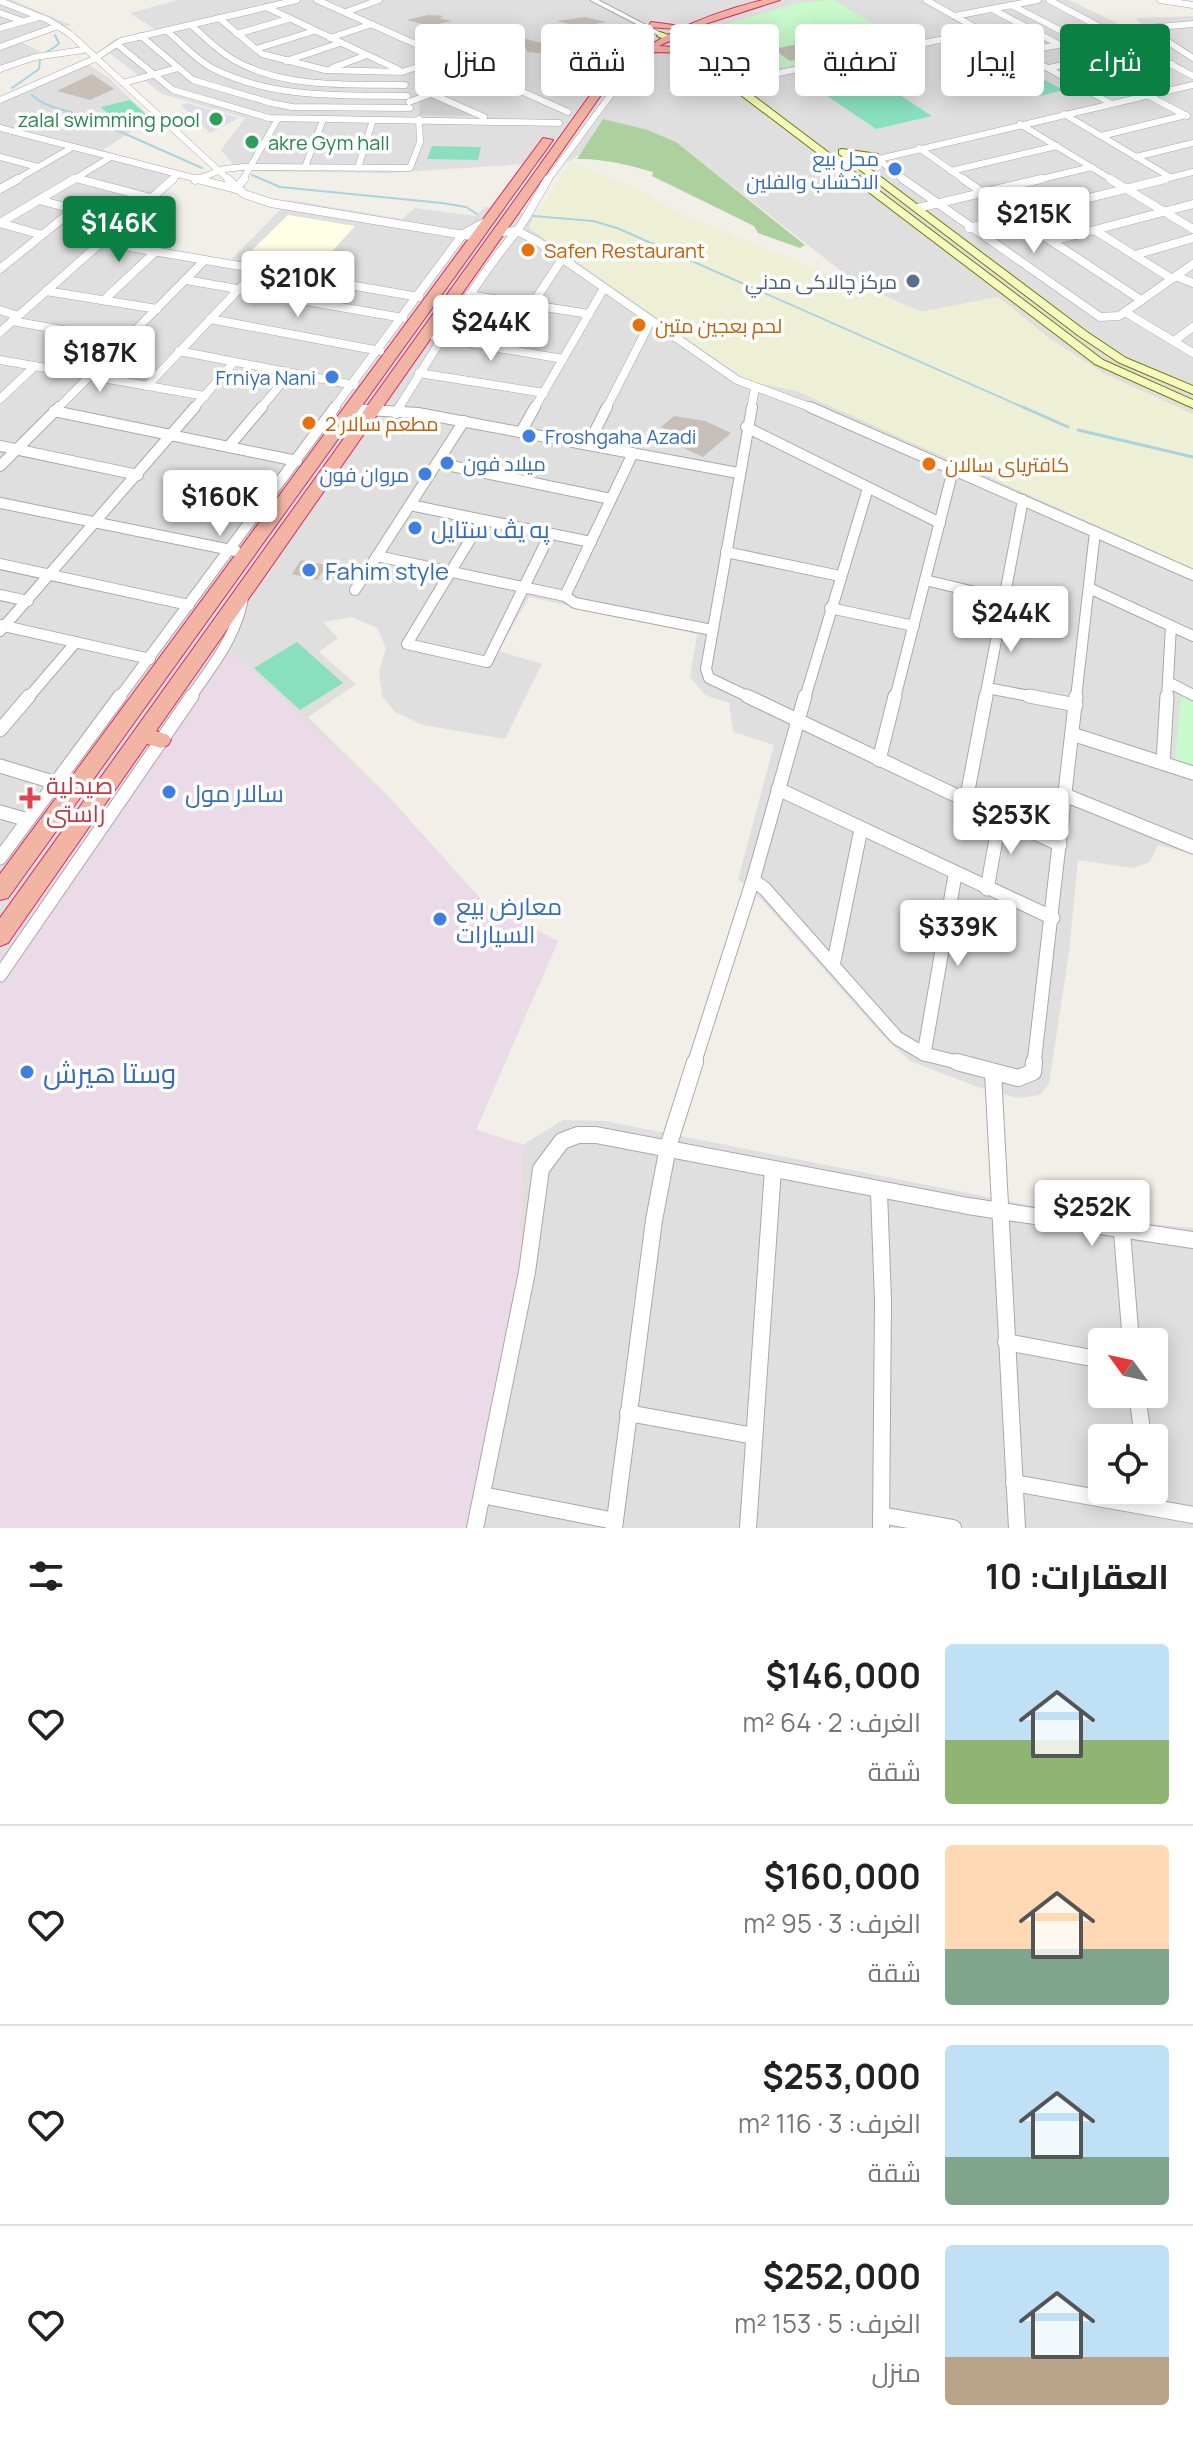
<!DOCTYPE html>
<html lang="ar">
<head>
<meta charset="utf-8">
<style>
	:root { --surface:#fff; --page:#f2f2f2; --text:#222; --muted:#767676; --line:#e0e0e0; --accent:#0b8043 }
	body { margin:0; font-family:Manrope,Cairo,sans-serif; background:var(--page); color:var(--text); direction:rtl; height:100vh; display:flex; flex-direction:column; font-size:30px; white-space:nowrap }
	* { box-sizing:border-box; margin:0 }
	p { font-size:26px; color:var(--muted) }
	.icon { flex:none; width:44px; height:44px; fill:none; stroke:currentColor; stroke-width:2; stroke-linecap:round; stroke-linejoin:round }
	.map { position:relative; height:1528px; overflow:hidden; direction:ltr }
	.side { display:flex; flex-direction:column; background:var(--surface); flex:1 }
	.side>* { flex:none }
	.hud { position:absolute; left:24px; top:24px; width:1146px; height:72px; direction:rtl; display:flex; gap:16px }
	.needle { width:52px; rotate:303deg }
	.fabs { position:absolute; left:1088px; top:1328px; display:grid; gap:16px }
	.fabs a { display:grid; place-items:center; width:80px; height:80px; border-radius:8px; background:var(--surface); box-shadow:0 4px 20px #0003; font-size:40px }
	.price { position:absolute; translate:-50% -68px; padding:0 18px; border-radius:8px; background:#fff; color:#222; font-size:26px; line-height:52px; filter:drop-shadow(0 2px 4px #0008) }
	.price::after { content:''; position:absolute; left:50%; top:48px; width:24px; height:18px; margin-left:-12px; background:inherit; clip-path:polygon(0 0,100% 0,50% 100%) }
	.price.on { background:var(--accent); color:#fff }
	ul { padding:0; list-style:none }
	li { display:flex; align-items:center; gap:24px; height:200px; padding:0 24px }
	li+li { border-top:2px solid var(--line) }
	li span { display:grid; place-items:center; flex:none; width:224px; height:160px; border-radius:8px; color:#555 }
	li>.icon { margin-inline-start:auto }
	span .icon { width:96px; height:96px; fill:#fffc; stroke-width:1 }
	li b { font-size:34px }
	h2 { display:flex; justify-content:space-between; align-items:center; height:96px; padding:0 24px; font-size:34px }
	.tag { padding:0 28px; border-radius:8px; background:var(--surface); box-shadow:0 4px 20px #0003; font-size:28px; line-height:72px }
	.tag.on { background:var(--accent); color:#fff }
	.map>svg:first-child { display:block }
</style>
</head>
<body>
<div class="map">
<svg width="1193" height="1528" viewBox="0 0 1193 1528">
	<rect width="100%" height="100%" fill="#f2efe9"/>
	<g fill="#e0dfdf" fill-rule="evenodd">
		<path d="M0,0H12L71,25L21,42L40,51L33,61L0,72Z"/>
		<path d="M178,0H1069L1117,23L1107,27L1120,33L1143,26L1135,18L1193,16V414L1104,374L1049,338L998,297L922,312L859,285L676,142L648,130H595L586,150L570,161L389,173L239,171L221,150L245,118L162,94L103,48L115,39L156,30L130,13Z"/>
		<path d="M83,61L109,78L156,123L132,131L103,150L183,174L120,240L231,260L290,200L402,219L415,208L476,216L485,207L535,214L529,228L748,381L797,391L1193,568V854L1158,845L1150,862L1133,868L1078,860L1069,952L1049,1084L1040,1095L1018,1098L978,1087L910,1061L883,1036L761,899L738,879L774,745L733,732L729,703L705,695L690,677L697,634L529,597L499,651L542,664L505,739L423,725L395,712L382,696L379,671L386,648L377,628L352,617L323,622L338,638L319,652L356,684L308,717L388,796L486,905L558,941L476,1130L523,1145L563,1120L605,1121L1098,1219L1193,1228V1528H0V96ZM1102,1342H1154V1394H1102ZM1102,1438H1154V1490H1102Z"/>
	</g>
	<path fill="#ebdbe8" d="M221,642L388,796L486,905L558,941L475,1129L523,1145L521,1279L470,1528H0V955Z"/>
	<path fill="#ffffe5" d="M288,215L355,226L312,273L241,261Z"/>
	<path fill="#d0d0d0" d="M431,97L477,116L419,115L420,101Z"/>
	<path fill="#eef0d5" d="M570,161L637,189L680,213L921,312L998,297L1049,338L1104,374L1193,414V568L797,391L748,381L529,228Z"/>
	<path fill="#add19e" d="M603,119L648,130L676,142L805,245L800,248L758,233L754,226L652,176L653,172C630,165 600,158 577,159Z"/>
	<g fill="#c8facc">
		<path d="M834,0L905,43L781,68L719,26L799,3Z"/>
		<path d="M1181,696L1193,702V769L1175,764Z"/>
	</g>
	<g fill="#88e0be">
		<path d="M1032,73L1063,90L1040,96L1009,78Z"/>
		<path d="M875,79L932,116L876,129L820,91Z"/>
		<path d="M130,100L148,116L119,124L101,107Z"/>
		<path d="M432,146L481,147L478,160L427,159Z"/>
		<path d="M297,642L343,683L300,710L254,668Z"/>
	</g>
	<path fill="#dddde8" d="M187,103L239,118L210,133L181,105Z"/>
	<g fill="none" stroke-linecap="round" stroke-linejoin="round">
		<g stroke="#aad3df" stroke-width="2">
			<path d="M44,54L59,44L55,35"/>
			<path d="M12,88L39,69L40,59"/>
			<path d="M32,95C55,116 88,109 112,128L202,168"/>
			<path d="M252,175L280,187L442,203L466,207L477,214"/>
			<path d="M534,216L593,221L617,228L1027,409"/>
		</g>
		<g stroke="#aad3df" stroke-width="3">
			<path d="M1023,407L1068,427"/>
			<path d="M1078,430L1193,457"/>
		</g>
	</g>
	<g fill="#c7bfb8">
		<path d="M428,15L444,16L439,18L452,21L429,26L407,20Z"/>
		<path d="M585,17L606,22L564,30L573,25L557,21Z"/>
		<path d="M564,30L556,50L546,54L528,52L518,37L542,43Z"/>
		<path d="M794,45L811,57L790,61L773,49Z"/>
		<path d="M92,74L114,89L90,100L57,91Z"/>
		<path d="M674,416L705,421L731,433L703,457L677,445L686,437L661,427Z"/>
		<path d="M301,560L327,565L317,580L292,574Z"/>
	</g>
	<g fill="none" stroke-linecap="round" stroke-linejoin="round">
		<g stroke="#a9a9a9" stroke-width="7">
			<g id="minor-far4">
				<path d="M317,0L568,112"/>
				<path d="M926,0L1110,103"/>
				<path d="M1049,0L1193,76"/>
				<path d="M1160,0L1193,5"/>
				<path d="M0,1L48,20L70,34L230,181"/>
				<path d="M1011,5L1079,40"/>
				<path d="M266,7L399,70"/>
				<path d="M992,9L1058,44"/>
				<path d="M346,12L379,0"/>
				<path d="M0,13L22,21"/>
				<path d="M955,16L1038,0"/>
				<path d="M219,18L262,54L325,70L402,72L444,58"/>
				<path d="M1193,24L1147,28L1193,58"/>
				<path d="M191,25C205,37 218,51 234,60C285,89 349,84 405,85"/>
				<path d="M0,28L39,17"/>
				<path d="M167,31C182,43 198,62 216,70C276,99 343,95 407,96"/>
				<path d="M237,34L288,19"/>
				<path d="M141,36L193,80L271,103L292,107L410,108"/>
				<path d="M330,38L372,24"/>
				<path d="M117,44L173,90L269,118L559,123"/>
				<path d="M0,47L58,26"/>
				<path d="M256,49L314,31"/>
				<path d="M1019,52L1148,29"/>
				<path d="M286,61L340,43"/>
				<path d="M332,68L367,55"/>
				<path d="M1049,68L1141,48"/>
				<path d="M0,69L35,57L83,50"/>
				<path d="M745,80L983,31"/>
				<path d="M123,83L178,68"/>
				<path d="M1078,85L1172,64"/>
				<path d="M432,94L484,117"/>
				<path d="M1147,95L1187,116"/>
				<path d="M0,100L94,59L121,41L297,0"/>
				<path d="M409,102L481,75"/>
				<path d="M1064,114L1170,177"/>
				<path d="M1020,124L1114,181"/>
				<path d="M0,128L205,181"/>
				<path d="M1101,136L1186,115"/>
				<path d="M919,148L966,181"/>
				<path d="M0,157L38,167"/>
				<path d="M1136,157L1193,143"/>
				<path d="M878,159L905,181"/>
				<path d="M305,167L323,120"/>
				<path d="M845,167L1193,85"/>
				<path d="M358,168L373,120"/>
				<path d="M951,171L1057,146"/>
				<path d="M76,178L87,181"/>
				<path d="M195,180L224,169L243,167L410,168L420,142L419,119"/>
				<path d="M14,181L73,147"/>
				<path d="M71,181L111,157"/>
				<path d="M170,181L177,175"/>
				<path d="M242,181L278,119"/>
				<path d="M547,181L627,73L621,68"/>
				<path d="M1033,181L1092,167"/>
				<path d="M1157,181L1193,172"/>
			</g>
		</g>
		<g stroke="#a9a9a9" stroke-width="9">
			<g id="minor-far3">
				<path d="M79,179L151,198"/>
				<path d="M197,179L236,189"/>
				<path d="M228,179L244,194L271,203L470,236"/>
				<path d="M903,179L1100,317L1119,316L1193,264"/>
				<path d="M963,179L982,192"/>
				<path d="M1110,179L1193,229"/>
				<path d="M195,180L198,179"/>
				<path d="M0,189L18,179"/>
				<path d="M236,189L244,179"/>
				<path d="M39,200L124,223"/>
				<path d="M918,208L1041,179"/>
				<path d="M1015,217L1141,300"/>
				<path d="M0,223L74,179"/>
				<path d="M0,223L42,235"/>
				<path d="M969,228L1165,179"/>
				<path d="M1096,231L1172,279"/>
				<path d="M500,232L517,231L537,241L737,380L815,409"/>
				<path d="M1053,241L1193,204"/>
				<path d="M101,242L419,297"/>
				<path d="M1135,255L1193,238"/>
				<path d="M0,269L73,210"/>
				<path d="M1176,276L1193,283"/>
				<path d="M186,280L403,318"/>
				<path d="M46,291L157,309"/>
				<path d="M469,295L589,314"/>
				<path d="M104,300L155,252"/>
				<path d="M0,310L18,316"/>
				<path d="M1125,312L1193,353"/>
				<path d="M210,319L380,351"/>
				<path d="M12,321L124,341"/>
				<path d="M0,332L173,179"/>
				<path d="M435,337L563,359"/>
				<path d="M1174,341L1193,327"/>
				<path d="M503,349L562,259"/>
				<path d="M179,351L354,385"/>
				<path d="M0,360L205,396"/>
				<path d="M419,373L544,393"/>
				<path d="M147,386L258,269"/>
				<path d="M0,399L35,366"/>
				<path d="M57,409L205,260"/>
				<path d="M193,409L234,362"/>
				<path d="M260,409L290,373"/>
				<path d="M333,409L463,234L491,219"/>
				<path d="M398,409C436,349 471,287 516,232C529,216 537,196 548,179"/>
				<path d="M534,409L604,288"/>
				<path d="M606,409L651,321"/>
				<path d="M751,409L755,388"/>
			</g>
		</g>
		<g stroke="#a9a9a9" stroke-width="12">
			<g id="minor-far2">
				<path d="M810,407L1193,575"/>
				<path d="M350,409L418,413L738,473"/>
				<path d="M54,411L297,461"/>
				<path d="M396,413L400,407"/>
				<path d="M746,427L940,523"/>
				<path d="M521,432L535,407"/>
				<path d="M588,445L607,407"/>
				<path d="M0,446L138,475"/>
				<path d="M229,446L262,407"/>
				<path d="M437,463L611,499"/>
				<path d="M0,466L59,407"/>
				<path d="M0,503L236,551"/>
				<path d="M410,505L591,542"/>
				<path d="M482,520L407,644L487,662L550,534"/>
				<path d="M726,552L840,576"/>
				<path d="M377,556L565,596L575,603L712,630"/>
				<path d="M0,564L189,605"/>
				<path d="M925,580L1004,599"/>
				<path d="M1089,588L1193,636"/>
				<path d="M355,590L464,421"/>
				<path d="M0,595L28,601"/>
				<path d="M565,596L633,453"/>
				<path d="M830,608L914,626"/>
				<path d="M0,625L150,659"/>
				<path d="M0,631L195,407"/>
				<path d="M1168,682L1193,695"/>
				<path d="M987,688L1040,698"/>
				<path d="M28,698L76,642"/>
				<path d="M119,698L335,407"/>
				<path d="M190,698C213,665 239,633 244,592"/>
				<path d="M751,698L709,678L706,669L752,407"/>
				<path d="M805,698L868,488"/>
				<path d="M895,698L953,470"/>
				<path d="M985,698L1023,500"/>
				<path d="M1076,698L1095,532"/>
				<path d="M1167,698L1171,626"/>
			</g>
		</g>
		<g stroke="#a9a9a9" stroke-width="15">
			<g id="minor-far1">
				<path d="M747,696L1060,845"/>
				<path d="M1029,696L1076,705"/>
				<path d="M0,730L29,696"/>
				<path d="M1072,734L1193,773"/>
				<path d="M879,760L895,696"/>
				<path d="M1163,763L1167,696"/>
				<path d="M0,766L56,783"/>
				<path d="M778,789L1053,918"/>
				<path d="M1065,795L1193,847"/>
				<path d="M966,801L986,696"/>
				<path d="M0,812L28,820"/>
				<path d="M0,858L120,696"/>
				<path d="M753,880L765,889L897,1038L924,1054L965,1064"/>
				<path d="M987,889L1000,817"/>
				<path d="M833,966L861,829"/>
				<path d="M0,975L192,696"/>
				<path d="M924,1054L955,875"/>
				<path d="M694,1064L753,880L805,696"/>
				<path d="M1034,1064L1076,696"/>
			</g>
		</g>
		<g stroke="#a9a9a9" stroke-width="18">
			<g id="minor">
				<path d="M957,1062L1018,1078L1033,1072L1034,1062"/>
				<path d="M993,1072L1017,1528"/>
				<path d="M879,1192L883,1301L881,1528"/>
				<path d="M1122,1232L1131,1342"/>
				<path d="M1006,1342L1102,1360"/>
				<path d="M1137,1394L1143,1438"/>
				<path d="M628,1413L754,1436"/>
				<path d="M1014,1483L1193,1515"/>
				<path d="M1150,1490L1152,1507"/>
				<path d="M482,1495L615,1521"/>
				<path d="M881,1515L953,1528"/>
				<path d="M475,1528L527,1272L541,1169L562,1141L578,1135H596L968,1206L1193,1240"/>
				<path d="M614,1528L654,1220L668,1147L695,1062"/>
				<path d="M748,1528L773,1169"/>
			</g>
		</g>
		<g stroke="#a9a9a9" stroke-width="2">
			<path id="tertiary" d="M590,0H598L663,34L658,35Z"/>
		</g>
		<g stroke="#707d05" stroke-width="2">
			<g id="secondary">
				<path d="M660,32L677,38L1103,360L1193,400V408L1095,364L671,42L657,36Z"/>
				<path d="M842,149L878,154V158L875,159L853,156L1087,332L1126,358L1193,386V394L1118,362L1079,336L839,154V150Z"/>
			</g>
		</g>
		<g stroke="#dc2a67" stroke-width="2">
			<g id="trunk">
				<path d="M763,0H780L705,24L659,46L688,48L692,53L651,52L601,95L156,731L168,735L171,740L168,745L161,748L147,744L8,943L0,946V918L593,91C640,42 698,16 763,0Z"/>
				<path d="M651,22L681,26L676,29L648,27Z"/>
				<path d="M543,138L553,140L8,898L0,900V874Z"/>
			</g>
		</g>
		<use href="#minor-far4" stroke="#fff" stroke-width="6"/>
		<use href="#minor-far3" stroke="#fff" stroke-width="8"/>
		<use href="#minor-far2" stroke="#fff" stroke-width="10"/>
		<use href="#minor-far1" stroke="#fff" stroke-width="13"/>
		<use href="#minor" stroke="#fff" stroke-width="16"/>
		<use href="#tertiary" fill="#fff" fill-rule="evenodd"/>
		<use href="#secondary" fill="#f7fabf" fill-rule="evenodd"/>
		<use href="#trunk" fill="#f2b4a3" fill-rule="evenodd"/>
	</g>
	<g fill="#2e9e5b" stroke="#fff" stroke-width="3">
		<circle cx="216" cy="119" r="8"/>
		<circle cx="252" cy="142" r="8"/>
	</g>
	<g fill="#3f7fe0" stroke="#fff" stroke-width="3">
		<circle cx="895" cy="169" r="8"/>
		<circle cx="332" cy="377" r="8"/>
		<circle cx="529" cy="436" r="8"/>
		<circle cx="447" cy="463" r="8"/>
		<circle cx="425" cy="474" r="8"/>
		<circle cx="415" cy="528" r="8"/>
		<circle cx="309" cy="570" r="8"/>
		<circle cx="169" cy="792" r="8"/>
		<circle cx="440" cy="919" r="8"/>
		<circle cx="27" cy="1072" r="8"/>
	</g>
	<g fill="#e8710a" stroke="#fff" stroke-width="3">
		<circle cx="528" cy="250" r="8"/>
		<circle cx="639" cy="325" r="8"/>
		<circle cx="309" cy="423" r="8"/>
		<circle cx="929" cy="464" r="8"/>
	</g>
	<circle fill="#5c6f8a" stroke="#fff" stroke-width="3" cx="913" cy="281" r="8"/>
	<path fill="#e0444e" stroke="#fff" stroke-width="3" d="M26 786h8v8h8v8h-8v8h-8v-8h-8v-8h8z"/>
	<g text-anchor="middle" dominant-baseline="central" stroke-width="7" stroke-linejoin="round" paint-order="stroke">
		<g font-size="20" fill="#27864d" stroke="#fff" text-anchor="end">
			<text x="200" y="119">zalal swimming pool</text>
			<text x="268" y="142" text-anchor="start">akre Gym hall</text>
		</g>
		<g font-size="20" fill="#366cbe" stroke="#fff" text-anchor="end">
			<text x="879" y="158">محل بيع<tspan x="879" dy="23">الاخشاب والفلين</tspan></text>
			<text x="316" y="377">Frniya Nani</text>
			<text x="545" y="436" text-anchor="start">Froshgaha Azadi</text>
			<text x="463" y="463" text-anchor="start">ميلاد فون</text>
			<text x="409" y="474">مروان فون</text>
		</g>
		<g font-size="20" fill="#c56008" stroke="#fff" text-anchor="start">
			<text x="544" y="250">Safen Restaurant</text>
			<text x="655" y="325">لحم بعجين متين</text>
			<text x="325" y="423">مطعم سالار 2</text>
			<text x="945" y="464">کافتریای سالان</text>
		</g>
		<g font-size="20" fill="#4e5e75" stroke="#fff" text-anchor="end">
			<text x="897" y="281">مركز چالاکى مدني</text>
		</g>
		<g font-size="24" fill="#366cbe" stroke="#fff" text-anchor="start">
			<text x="431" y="528">په يڤ ستايل</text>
			<text x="325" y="570">Fahim style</text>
			<text x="185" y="792">سالار مول</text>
			<text x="456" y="905">معارض بيع<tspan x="456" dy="28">السيارات</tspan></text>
		</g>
		<g font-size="24" fill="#be3a42" stroke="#fff" text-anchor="start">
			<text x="46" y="784">صيدلية<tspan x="46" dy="28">راستى</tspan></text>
		</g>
		<g font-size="28" fill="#366cbe" stroke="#fff" text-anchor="start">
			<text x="43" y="1072">وستا هيرش</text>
		</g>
	</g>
</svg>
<div class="fabs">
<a><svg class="needle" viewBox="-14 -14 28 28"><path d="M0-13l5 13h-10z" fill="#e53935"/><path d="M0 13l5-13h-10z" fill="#767676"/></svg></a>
<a><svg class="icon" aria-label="locate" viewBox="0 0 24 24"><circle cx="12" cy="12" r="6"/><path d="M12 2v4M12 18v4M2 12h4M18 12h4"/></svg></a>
</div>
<b class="price" style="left:1034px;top:255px">$215K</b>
<b class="price on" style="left:119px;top:264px">$146K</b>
<b class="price" style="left:298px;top:319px">$210K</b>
<b class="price" style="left:491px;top:363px">$244K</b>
<b class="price" style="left:100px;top:394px">$187K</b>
<b class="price" style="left:220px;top:538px">$160K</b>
<b class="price" style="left:1011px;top:654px">$244K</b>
<b class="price" style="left:1011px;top:856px">$253K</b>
<b class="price" style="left:958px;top:968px">$339K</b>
<b class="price" style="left:1092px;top:1248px">$252K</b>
<div class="hud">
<a class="tag on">شراء</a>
<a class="tag">إيجار</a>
<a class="tag">تصفية</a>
<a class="tag">جديد</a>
<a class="tag">شقة</a>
<a class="tag">منزل</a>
</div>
</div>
<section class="side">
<h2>العقارات: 10<svg class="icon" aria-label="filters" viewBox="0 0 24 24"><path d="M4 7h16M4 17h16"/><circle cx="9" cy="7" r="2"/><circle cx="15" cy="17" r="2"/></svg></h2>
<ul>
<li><span style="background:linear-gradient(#bfe0f5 60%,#8fb573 0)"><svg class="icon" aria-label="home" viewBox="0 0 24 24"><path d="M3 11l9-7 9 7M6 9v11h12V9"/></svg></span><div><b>$146,000</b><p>الغرف: 2 · 64 m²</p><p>شقة</p></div><svg class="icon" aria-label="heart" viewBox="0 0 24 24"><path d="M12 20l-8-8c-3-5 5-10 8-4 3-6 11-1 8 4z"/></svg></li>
<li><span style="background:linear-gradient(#ffd9b3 65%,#7fa58c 0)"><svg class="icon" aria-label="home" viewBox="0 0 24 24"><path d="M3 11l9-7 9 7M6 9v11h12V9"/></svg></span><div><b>$160,000</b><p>الغرف: 3 · 95 m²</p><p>شقة</p></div><svg class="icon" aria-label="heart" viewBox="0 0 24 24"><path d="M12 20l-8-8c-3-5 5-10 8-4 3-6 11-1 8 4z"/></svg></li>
<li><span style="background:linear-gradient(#bfe0f5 70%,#7fa58c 0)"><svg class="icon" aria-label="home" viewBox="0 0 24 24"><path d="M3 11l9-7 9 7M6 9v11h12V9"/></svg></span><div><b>$253,000</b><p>الغرف: 3 · 116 m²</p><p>شقة</p></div><svg class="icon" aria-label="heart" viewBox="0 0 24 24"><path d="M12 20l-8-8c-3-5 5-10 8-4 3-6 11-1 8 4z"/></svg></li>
<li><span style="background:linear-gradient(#bfe0f5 70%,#b9a48a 0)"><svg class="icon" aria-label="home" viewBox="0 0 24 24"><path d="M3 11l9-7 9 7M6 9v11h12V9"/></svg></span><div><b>$252,000</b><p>الغرف: 5 · 153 m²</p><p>منزل</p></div><svg class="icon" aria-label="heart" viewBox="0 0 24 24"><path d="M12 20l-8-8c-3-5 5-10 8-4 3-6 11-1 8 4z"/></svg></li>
</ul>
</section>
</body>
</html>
